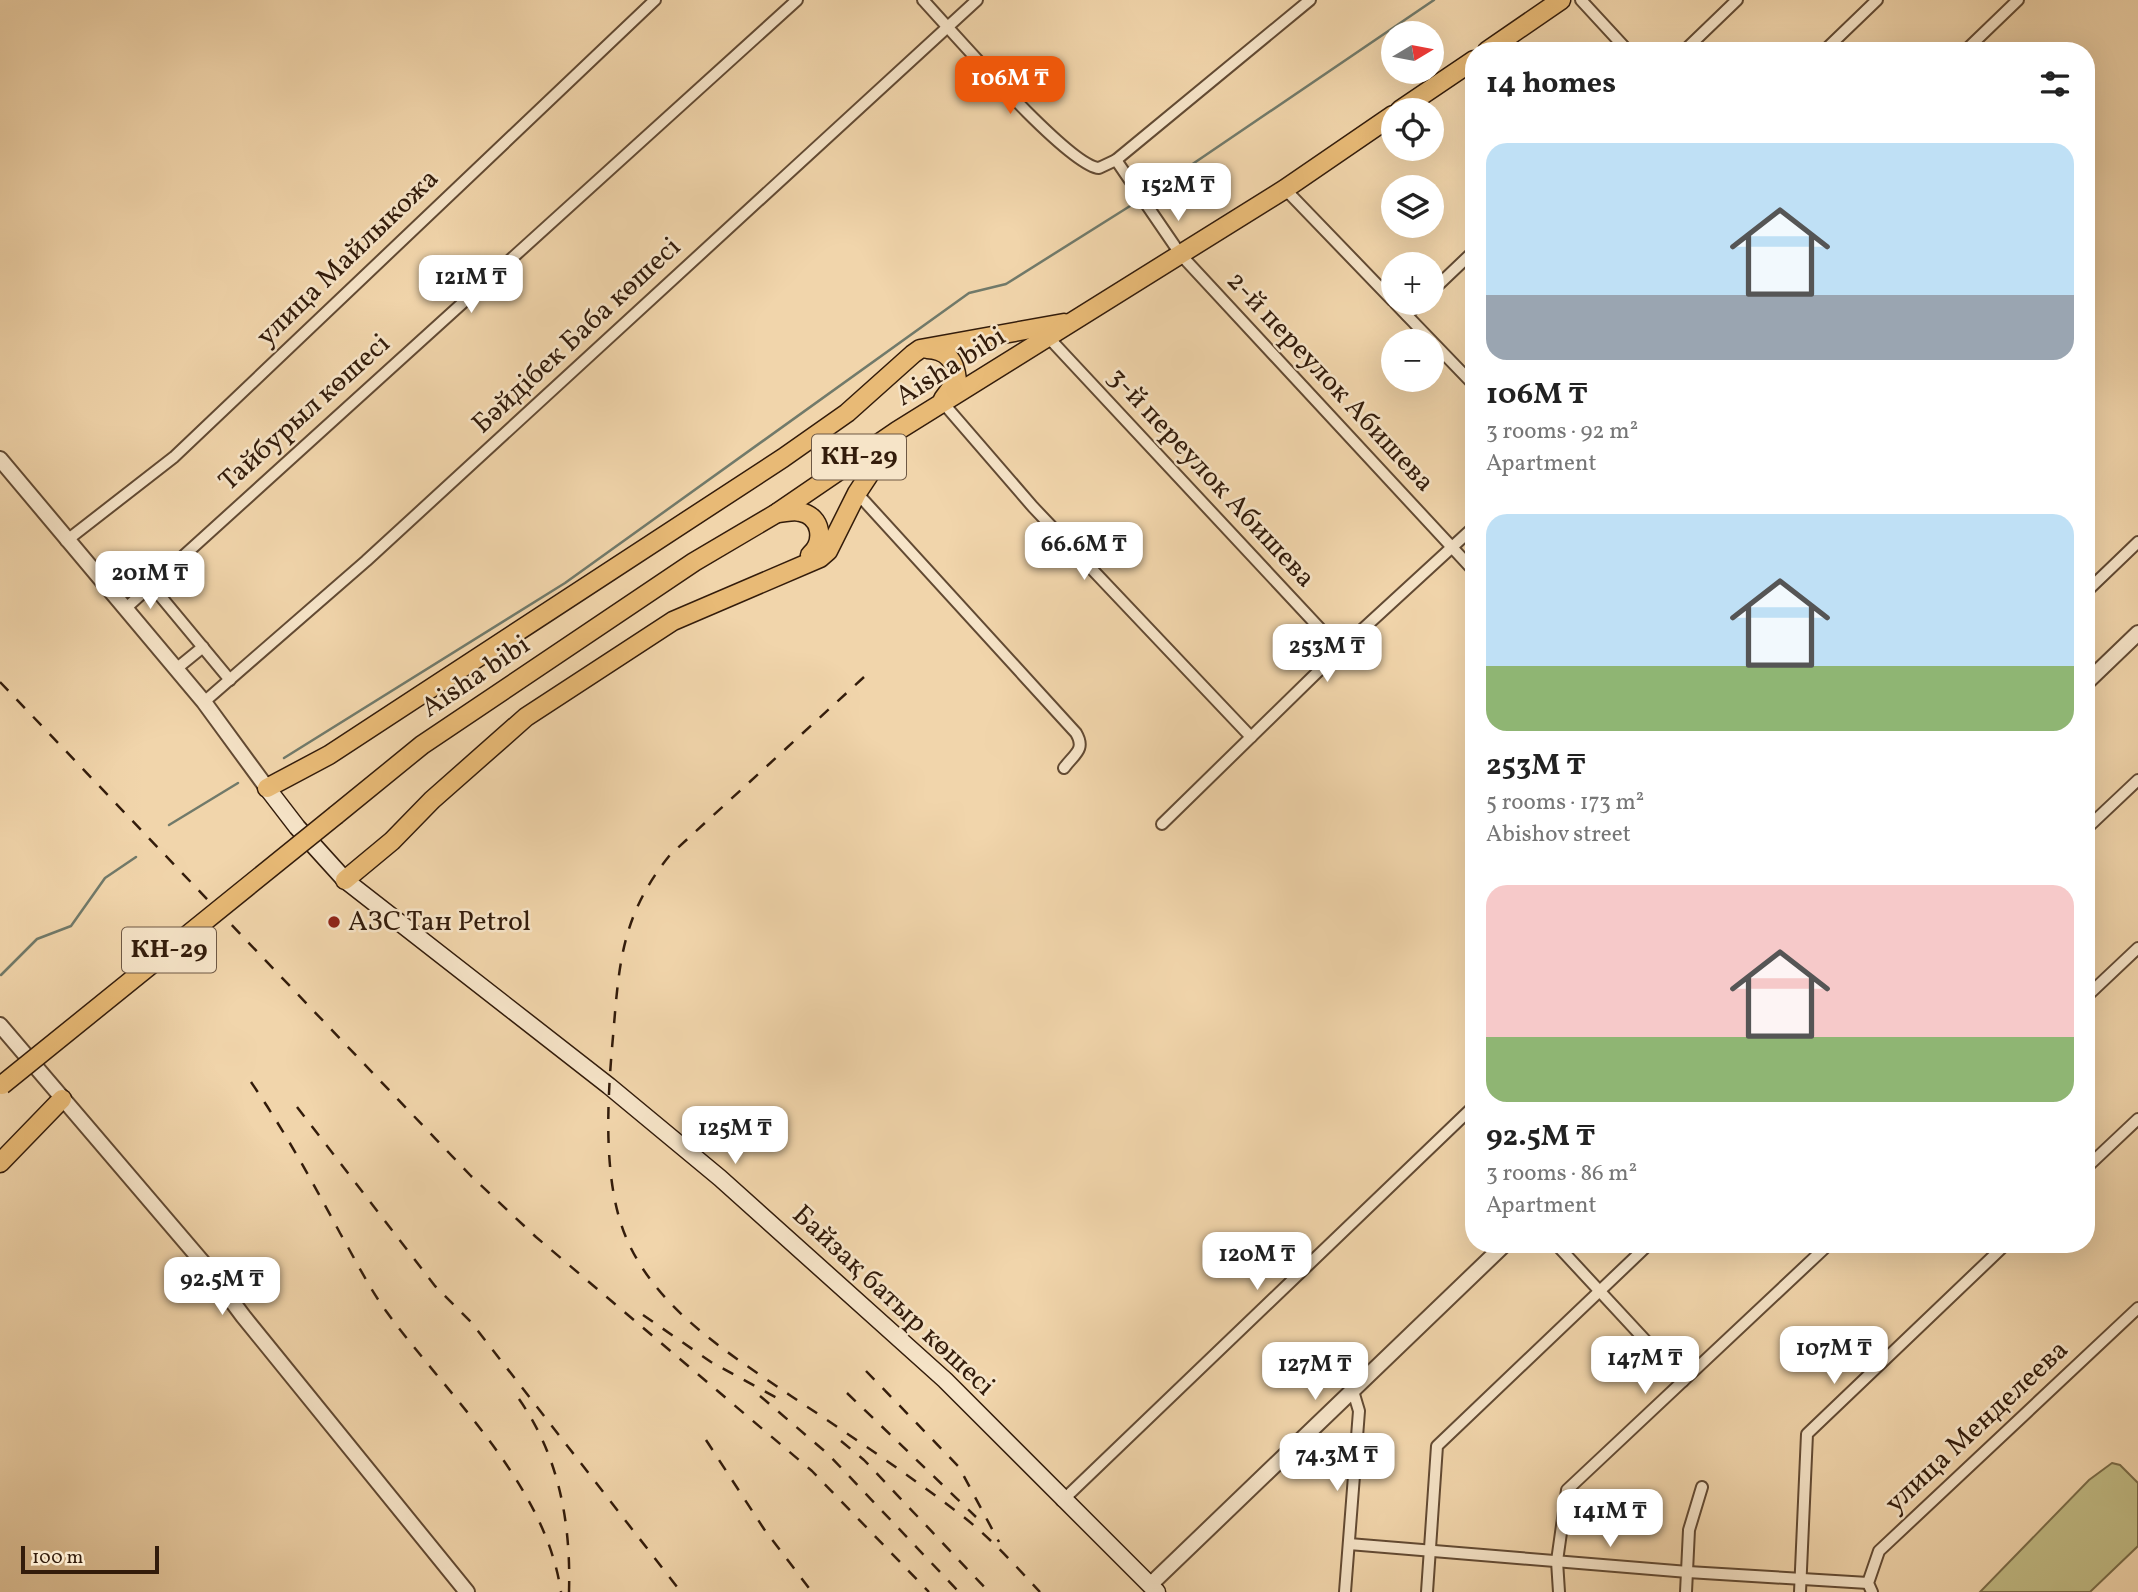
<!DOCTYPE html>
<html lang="en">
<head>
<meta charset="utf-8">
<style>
	:root { --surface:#fff; --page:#f6f6f6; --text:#222; --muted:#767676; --accent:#ea580c }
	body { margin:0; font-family:Vollkorn,serif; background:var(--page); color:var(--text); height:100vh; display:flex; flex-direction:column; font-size:26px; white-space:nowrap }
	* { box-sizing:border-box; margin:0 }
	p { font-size:23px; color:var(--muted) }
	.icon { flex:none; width:38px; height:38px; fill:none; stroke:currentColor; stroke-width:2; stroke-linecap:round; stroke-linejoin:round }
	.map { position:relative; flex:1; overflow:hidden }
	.sheet { position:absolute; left:1465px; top:42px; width:630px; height:1211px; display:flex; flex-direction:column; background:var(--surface); border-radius:28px; box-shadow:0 7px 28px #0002 }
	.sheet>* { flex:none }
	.needle { width:46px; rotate:80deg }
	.buttons { position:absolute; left:1381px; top:21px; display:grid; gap:14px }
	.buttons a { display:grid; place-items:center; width:63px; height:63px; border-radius:50%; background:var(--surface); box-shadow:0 7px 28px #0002; font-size:35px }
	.scale { position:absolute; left:21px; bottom:18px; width:138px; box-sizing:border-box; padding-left:7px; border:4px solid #331c0b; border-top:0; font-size:19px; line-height:24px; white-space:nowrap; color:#331c0b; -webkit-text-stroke:5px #f6e4c8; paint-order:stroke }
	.price { position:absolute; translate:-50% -60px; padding:0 16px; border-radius:14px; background:#fff; color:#222; font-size:23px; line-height:46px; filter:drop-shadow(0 2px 4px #0008) }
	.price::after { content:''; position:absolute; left:50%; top:42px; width:21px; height:16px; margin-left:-10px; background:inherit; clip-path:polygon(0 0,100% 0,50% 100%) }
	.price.current { background:var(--accent); color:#fff }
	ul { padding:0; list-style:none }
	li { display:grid; align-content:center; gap:14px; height:371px; padding:0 21px }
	li span { display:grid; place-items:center; height:217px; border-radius:21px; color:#555 }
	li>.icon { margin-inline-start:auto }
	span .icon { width:126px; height:126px; fill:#fffc; stroke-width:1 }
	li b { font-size:30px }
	h2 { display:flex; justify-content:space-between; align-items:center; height:84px; padding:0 21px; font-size:30px }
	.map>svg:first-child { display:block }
</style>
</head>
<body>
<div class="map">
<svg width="2138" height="1592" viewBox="0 0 2138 1592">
	<rect width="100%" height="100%" fill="#f1d5ab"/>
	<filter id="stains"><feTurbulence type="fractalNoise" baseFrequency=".00286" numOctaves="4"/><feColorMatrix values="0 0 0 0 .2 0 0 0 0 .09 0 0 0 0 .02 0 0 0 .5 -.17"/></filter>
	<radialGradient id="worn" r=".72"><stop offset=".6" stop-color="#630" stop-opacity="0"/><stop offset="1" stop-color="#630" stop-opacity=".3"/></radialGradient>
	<path fill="#c1bb84" stroke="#7a6c48" stroke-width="2" d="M2112,1463L2120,1465L2138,1483V1546L2090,1592H1980L2089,1480Z"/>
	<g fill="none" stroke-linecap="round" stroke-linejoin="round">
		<g stroke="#717a6a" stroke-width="2.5">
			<path d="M1144,197L1434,0"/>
			<path d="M284,758L565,583L969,293L1006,284L1138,201"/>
			<path d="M169,825L238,783"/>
			<path d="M1,975L37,939L71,926L105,878L136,857"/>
		</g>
		<g stroke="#624a33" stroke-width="14">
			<g id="minor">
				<path d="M923,0C951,30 1068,166 1099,168L1116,160L1310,0"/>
				<path d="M1581,0L1628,51"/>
				<path d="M1684,51L1737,0"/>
				<path d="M1824,51L1877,0"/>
				<path d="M1965,51L2018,0"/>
				<path d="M1116,160L1181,255L1474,571"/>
				<path d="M1285,189L1393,301"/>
				<path d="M1432,291L1474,251"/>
				<path d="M1395,303L1474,385"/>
				<path d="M1407,315L1419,303"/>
				<path d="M1048,337L1340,650"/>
				<path d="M944,404L1033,507L1251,737"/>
				<path d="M857,493L1076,733C1086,750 1074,754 1064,768"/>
				<path d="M66,541L174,457L655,0"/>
				<path d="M152,586L230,680"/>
				<path d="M2086,592L2138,542"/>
				<path d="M126,608L797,0"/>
				<path d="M176,669L203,647"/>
				<path d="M204,702L366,561L977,0"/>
				<path d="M1162,824L1340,650L1474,527"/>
				<path d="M2086,829L2138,780"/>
				<path d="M2086,997L2138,948"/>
				<path d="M2086,1168L2138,1119"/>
				<path d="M1556,1244L1683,1381"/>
				<path d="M1062,1501L1474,1106"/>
				<path d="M1349,1544L1688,1572L1868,1583"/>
				<path d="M1345,1592L1359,1411L1353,1391"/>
				<path d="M1427,1592L1437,1446L1649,1244"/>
				<path d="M1559,1592L1557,1561L1567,1490L1829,1244"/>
				<path d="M1686,1592L1689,1530L1702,1487"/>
				<path d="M1800,1592L1807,1434L2006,1244"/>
				<path d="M1872,1592L1868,1583L1879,1551L2138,1308"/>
			</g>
		</g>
		<g stroke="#624a33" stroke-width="18">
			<g id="tertiary">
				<path d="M0,459L204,702L267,788"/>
				<path d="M2086,683L2138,633"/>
				<path d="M0,1025L205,1265L243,1316L467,1592"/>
				<path d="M1150,1585L1505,1244"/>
			</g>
		</g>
		<g stroke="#331c0b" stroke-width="19">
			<path id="secondary" d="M267,788L297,827L345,880L609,1086L720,1178L945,1380L1157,1592"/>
		</g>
		<g stroke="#331c0b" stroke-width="21">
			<g id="primary">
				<path d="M1487,51L1561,0"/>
				<path d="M1400,110L1474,60"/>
				<path d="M927,349C948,350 955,361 957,380L943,399"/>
				<path d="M777,513C784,513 793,510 800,512C822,516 825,542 810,555"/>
				<path d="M267,788L329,755L387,717L783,458L847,413L913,354L920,349L1064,323"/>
				<path d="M336,815L422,745L694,562L777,513L897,431L1285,189L1393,115"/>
				<path d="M345,880L392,841L432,800L526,717L673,621L820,558L828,551L857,493L894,437"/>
				<path d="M0,1163L62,1099"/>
			</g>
		</g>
		<use href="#minor" stroke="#f6e4c8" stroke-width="10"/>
		<use href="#tertiary" stroke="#f6e4c8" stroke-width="14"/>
		<use href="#secondary" stroke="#f6e4c8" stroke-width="16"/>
		<use href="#primary" stroke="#e8ba76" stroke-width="18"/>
		<g stroke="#331c0b" stroke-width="2.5" stroke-dasharray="12 12" stroke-linecap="butt">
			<path d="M864,677L670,855C618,919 619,971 612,1048C607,1108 603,1187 628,1242C660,1312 730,1354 791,1396C847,1433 903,1471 956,1511C987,1534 1014,1564 1040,1592"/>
			<path d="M0,682L471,1176L536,1237L812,1471L929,1592"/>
			<path d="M251,1082C284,1130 312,1181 340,1233C355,1259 368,1286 386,1311C448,1396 545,1483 561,1592"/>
			<path d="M297,1107L435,1286L471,1322L681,1592"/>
			<path d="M643,1315L711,1362L777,1398"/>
			<path d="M866,1371L959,1467L999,1542"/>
			<path d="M847,1393L976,1517"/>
			<path d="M760,1396L828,1454L959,1592"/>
			<path d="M519,1399C559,1456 571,1523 569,1592"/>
			<path d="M706,1440L764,1529L812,1592"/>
			<path d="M841,1441L864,1460L989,1592"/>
		</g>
		<g stroke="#331c0b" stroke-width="21" stroke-linecap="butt">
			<path id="primary-bridge" d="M2,1085L336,815"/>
		</g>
		<use href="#primary-bridge" stroke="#e8ba76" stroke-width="18"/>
	</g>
	<circle fill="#8f2418" stroke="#f6e4c8" stroke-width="2.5" cx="334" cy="922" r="7"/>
	<g text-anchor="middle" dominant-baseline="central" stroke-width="5" stroke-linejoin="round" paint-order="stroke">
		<g fill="#f6e4c8" stroke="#6e5844" stroke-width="2">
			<rect x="812" y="434.5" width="94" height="45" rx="5"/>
			<rect x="122" y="927.5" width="94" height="45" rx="5"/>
		</g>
		<g font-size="26" font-weight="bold" fill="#331c0b">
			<text x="859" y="457">КН-29</text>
			<text x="169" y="950">КН-29</text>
		</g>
		<g font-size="28" fill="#331c0b" stroke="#f6e4c8">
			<text transform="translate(348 258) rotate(-44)">улица Майлыкожа</text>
			<text transform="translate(577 336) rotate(-43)">Бәйдібек Баба көшесі</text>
			<text transform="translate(951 367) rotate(-32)">Aisha bibi</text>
			<text transform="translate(1330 382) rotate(47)">2-й переулок Абишева</text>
			<text transform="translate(305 413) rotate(-42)">Тайбурыл көшесі</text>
			<text transform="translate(1211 478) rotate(47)">3-й переулок Абишева</text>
			<text transform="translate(476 677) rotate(-34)">Aisha bibi</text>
			<text transform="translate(893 1301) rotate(43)">Байзақ батыр көшесі</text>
			<text transform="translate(1977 1427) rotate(-43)">улица Менделеева</text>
		</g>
		<g font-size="28" fill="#331c0b" stroke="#f6e4c8" text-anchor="start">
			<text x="348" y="922">АЗС Тан Petrol</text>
		</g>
	</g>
	<rect width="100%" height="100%" filter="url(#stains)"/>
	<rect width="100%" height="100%" fill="url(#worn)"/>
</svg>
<div class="buttons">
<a><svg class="needle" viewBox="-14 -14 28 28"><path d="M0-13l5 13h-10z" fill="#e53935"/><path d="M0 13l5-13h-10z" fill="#767676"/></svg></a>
<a><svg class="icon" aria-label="locate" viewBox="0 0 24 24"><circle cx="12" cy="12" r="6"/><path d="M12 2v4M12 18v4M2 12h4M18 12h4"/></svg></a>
<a><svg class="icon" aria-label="layers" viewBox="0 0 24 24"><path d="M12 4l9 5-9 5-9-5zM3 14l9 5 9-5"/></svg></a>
<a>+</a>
<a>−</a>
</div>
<div class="scale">100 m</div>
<b class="price current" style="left:1010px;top:116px">106M ₸</b>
<b class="price" style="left:1178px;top:223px">152M ₸</b>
<b class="price" style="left:471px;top:315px">121M ₸</b>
<b class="price" style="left:1084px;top:582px">66.6M ₸</b>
<b class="price" style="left:150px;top:611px">201M ₸</b>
<b class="price" style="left:1327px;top:684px">253M ₸</b>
<b class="price" style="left:735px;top:1166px">125M ₸</b>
<b class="price" style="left:1257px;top:1292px">120M ₸</b>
<b class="price" style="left:222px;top:1317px">92.5M ₸</b>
<b class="price" style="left:1834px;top:1386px">107M ₸</b>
<b class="price" style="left:1645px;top:1396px">147M ₸</b>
<b class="price" style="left:1315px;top:1402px">127M ₸</b>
<b class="price" style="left:1337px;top:1493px">74.3M ₸</b>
<b class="price" style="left:1610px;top:1549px">141M ₸</b>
<section class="sheet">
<h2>14 homes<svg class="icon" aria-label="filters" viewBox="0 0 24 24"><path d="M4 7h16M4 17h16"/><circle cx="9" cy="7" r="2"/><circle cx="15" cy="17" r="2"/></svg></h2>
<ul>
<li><span style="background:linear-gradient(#bfe0f5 70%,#9aa5b1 0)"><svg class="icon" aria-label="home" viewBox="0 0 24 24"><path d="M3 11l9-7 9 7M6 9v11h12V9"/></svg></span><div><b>106M ₸</b><p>3 rooms · 92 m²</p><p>Apartment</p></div></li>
<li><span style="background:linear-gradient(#bfe0f5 70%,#8fb573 0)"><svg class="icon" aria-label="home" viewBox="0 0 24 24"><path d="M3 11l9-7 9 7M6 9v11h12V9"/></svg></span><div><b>253M ₸</b><p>5 rooms · 173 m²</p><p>Abishov street</p></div></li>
<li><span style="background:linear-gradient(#f6c9c9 70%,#8fb573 0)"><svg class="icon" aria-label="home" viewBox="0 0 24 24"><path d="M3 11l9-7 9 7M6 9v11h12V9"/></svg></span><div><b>92.5M ₸</b><p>3 rooms · 86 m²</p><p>Apartment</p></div></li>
</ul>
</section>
</div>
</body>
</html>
